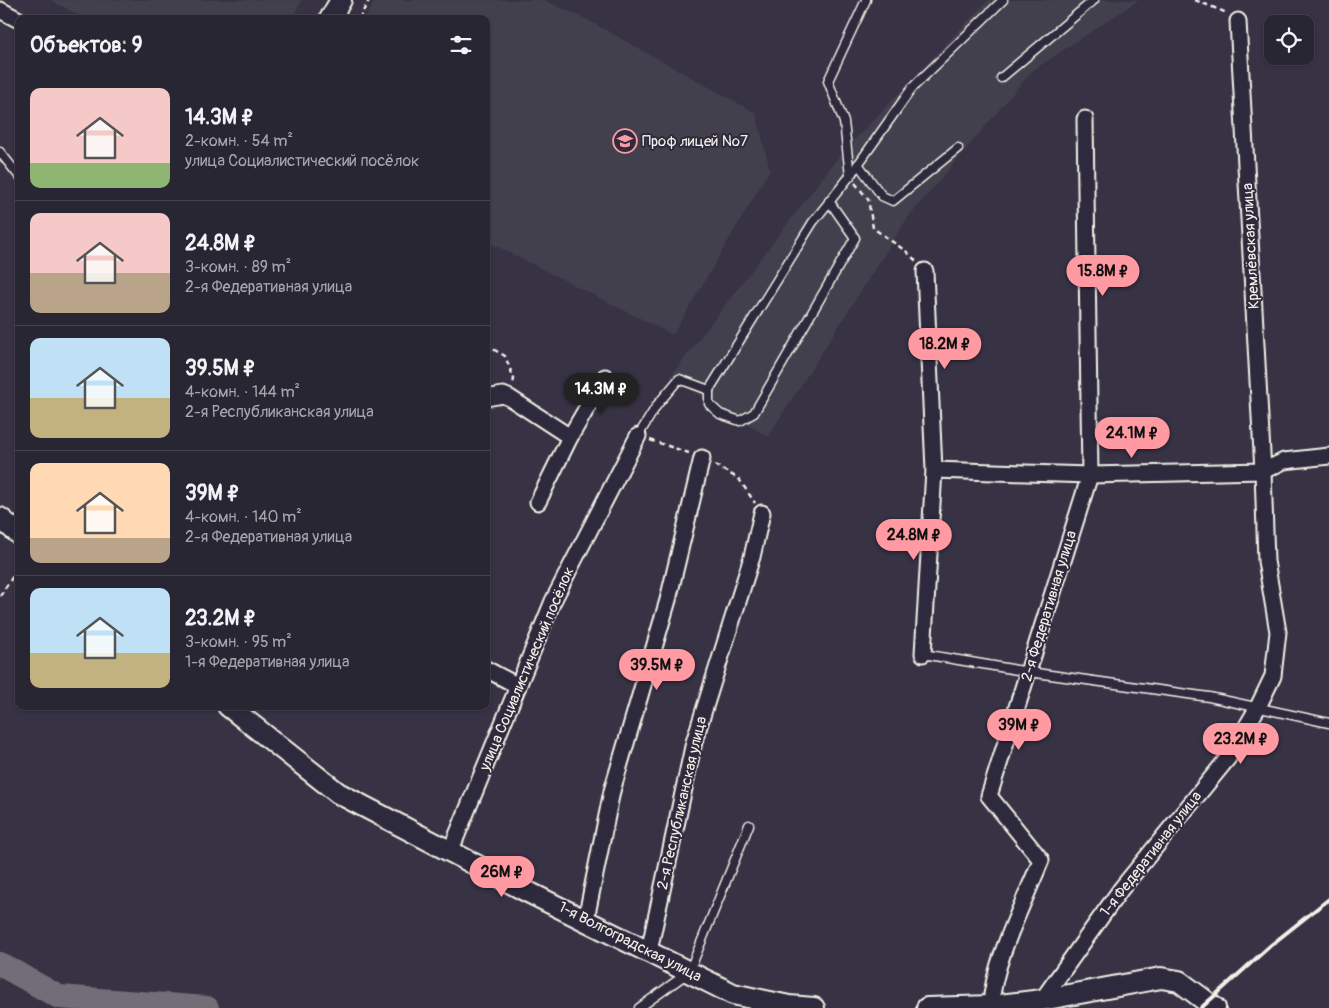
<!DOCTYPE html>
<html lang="ru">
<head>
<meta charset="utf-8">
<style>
	:root { --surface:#292633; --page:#312e3b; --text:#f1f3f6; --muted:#a5a5ac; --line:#45434e; --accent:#ff9aa2 }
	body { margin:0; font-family:Pangolin,sans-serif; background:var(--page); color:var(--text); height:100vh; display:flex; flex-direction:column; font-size:19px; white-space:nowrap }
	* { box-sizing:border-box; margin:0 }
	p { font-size:16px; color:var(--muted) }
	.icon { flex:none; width:28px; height:28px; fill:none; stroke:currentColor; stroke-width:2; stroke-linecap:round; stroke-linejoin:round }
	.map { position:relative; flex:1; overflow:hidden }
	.panel { position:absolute; left:15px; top:15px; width:475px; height:695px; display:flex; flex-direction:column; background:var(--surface); border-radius:10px; box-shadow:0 1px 4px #0004,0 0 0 1px var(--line) }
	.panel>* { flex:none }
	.tools { position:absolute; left:1264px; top:15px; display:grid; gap:10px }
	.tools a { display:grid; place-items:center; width:50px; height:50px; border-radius:10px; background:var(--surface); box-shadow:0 1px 4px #0004,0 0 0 1px var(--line); font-size:25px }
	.price { position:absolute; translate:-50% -42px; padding:0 11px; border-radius:18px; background:var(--accent); color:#111; font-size:16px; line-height:32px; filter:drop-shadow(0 1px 2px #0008) }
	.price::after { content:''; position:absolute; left:50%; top:30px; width:15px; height:11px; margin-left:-8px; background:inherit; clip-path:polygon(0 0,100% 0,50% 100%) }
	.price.on { background:#222; color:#fff }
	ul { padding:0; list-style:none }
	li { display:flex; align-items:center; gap:15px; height:125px; padding:0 15px }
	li+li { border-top:1px solid var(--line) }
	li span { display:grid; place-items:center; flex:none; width:140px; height:100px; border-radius:10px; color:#555 }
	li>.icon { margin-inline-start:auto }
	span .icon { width:60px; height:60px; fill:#fffc; stroke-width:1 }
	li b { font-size:21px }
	h2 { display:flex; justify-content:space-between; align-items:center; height:60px; padding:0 15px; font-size:21px }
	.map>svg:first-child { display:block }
</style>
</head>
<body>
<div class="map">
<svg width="1329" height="1008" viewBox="0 0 1329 1008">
	<rect width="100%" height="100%" fill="#373244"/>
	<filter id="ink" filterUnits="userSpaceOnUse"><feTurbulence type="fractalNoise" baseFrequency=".02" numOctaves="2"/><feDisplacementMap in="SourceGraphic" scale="10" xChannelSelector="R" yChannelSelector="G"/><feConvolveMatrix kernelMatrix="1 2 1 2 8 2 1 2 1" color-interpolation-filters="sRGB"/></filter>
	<g filter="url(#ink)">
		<g fill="#433f4e">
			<path d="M50,0H302L292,19H86Z"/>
			<path d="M375,0H544L586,19L756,113L770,170L673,335L486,241V19H365Z"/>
			<path d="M988,0H1139L1032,71L907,219L768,437L670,377L839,156Z"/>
		</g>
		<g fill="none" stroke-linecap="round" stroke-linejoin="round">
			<path stroke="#726e77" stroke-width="24" d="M0,964L59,997L207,1008"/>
			<g stroke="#f4f1e8" stroke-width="11">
				<g id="lane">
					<path d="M1001,78L1094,0"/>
					<path d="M0,152L19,176"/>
					<path d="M858,164L882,196L893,201L958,148"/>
					<path d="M850,176L844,122L828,81L866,0"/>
					<path d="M709,390V404L720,414L740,421L754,413L855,238L829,201"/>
					<path d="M638,436L657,405L679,379L709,390L813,222L850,176L912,88L1003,0"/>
					<path d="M923,654L1029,672L1209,697L1329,723"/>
					<path d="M639,1008L689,972L749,825"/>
				</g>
			</g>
			<g stroke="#f4f1e8" stroke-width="19">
				<g id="street">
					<path d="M0,10L19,20"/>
					<path d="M486,398L503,395L510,398L570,437L538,502"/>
					<path d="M570,437L605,377"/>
					<path d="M934,470L1090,475L1263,471L1284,461L1329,456"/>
					<path d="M923,654L934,470L925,271"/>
					<path d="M486,669L518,686"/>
					<path d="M450,852L553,601L638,436"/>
					<path d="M586,919L612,791L668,600L702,458"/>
					<path d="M649,951L694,742L752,557L762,513"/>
					<path d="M1042,1000L1121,889L1228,758L1258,707L1273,676L1278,632L1266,561L1263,471L1238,21"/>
					<path d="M991,1006C993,961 1024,903 1041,860L989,796L1090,475L1085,119"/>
				</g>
			</g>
			<g stroke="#f4f1e8" stroke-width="24">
				<g id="secondary">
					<path d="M330,19L341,0"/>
					<path d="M0,518L19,534"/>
					<path d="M228,706L338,793L524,890L733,994L789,1006L814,1008"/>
					<path d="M927,1008L991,1006L1042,1000L1161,978L1179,981L1215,1008"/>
				</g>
			</g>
			<g stroke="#f4f1e8" stroke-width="2.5" stroke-dasharray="5 4" stroke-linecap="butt">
				<path d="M1195,0L1227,13"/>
				<path d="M359,19L369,0"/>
				<path d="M855,183L868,199L873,228L907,252L916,261"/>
				<path d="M486,345L505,356L514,379L513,384"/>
				<path d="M650,440L689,453"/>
				<path d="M715,465L739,479L755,503"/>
				<path d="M0,596L19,567"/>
			</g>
			<use href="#lane" stroke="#2f2a3d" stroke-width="8"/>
			<use href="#street" stroke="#2f2a3d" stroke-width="15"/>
			<use href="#secondary" stroke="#2f2a3d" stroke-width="20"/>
			<path stroke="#f4f1e8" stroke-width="4" d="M1201,1008L1271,945L1329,899"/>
		</g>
	</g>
	<defs>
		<g id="university-ring" transform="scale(1.25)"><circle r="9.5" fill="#2f2a3d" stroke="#ff9aa2" stroke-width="1.5"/><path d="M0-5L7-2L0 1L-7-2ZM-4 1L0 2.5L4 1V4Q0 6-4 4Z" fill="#ff9aa2"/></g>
	</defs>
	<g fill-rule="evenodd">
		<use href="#university-ring" x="625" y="141"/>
	</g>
	<g text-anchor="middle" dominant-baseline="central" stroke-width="4" stroke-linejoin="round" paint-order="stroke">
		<g font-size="15" fill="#f4f1e8" stroke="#2f2a3d" text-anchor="start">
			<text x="642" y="141">Проф лицей №7</text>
		</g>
		<g font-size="15" fill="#f4f1e8" stroke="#2f2a3d">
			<text transform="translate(1251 246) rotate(-93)">Кремлёвская улица</text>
			<text transform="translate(1049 606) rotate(-73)">2-я Федеративная улица</text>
			<text transform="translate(527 669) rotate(-67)">улица Социалистический посёлок</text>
			<text transform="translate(682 803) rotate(-77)">2-я Республиканская улица</text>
			<text transform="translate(1151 854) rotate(-52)">1-я Федеративная улица</text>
			<text transform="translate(630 942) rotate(27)">1-я Волгоградская улица</text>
		</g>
	</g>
</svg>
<div class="tools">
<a><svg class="icon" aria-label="locate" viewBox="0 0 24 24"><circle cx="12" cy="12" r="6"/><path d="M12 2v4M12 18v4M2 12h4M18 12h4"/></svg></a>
</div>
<b class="price" style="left:1103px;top:297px">15.8M ₽</b>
<b class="price" style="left:945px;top:370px">18.2M ₽</b>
<b class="price on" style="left:601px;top:415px">14.3M ₽</b>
<b class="price" style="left:1132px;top:459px">24.1M ₽</b>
<b class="price" style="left:914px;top:561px">24.8M ₽</b>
<b class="price" style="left:657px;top:691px">39.5M ₽</b>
<b class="price" style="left:1019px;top:751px">39M ₽</b>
<b class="price" style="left:1241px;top:765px">23.2M ₽</b>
<b class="price" style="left:502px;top:898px">26M ₽</b>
<section class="panel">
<h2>Объектов: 9<svg class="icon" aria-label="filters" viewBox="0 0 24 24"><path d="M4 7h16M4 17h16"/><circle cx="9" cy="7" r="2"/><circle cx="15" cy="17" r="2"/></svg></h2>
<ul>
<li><span style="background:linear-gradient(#f6c9c9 75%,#8fb573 0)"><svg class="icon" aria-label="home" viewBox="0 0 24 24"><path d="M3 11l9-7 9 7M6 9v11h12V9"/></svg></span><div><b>14.3M ₽</b><p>2-комн. · 54 m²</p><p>улица Социалистический посёлок</p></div></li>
<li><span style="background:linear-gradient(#f6c9c9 60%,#b9a48a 0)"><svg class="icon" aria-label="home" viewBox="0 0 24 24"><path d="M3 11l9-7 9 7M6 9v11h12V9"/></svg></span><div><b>24.8M ₽</b><p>3-комн. · 89 m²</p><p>2-я Федеративная улица</p></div></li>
<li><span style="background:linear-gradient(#bfe0f5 60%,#c2b280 0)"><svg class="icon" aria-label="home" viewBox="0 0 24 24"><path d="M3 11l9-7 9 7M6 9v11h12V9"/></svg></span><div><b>39.5M ₽</b><p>4-комн. · 144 m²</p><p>2-я Республиканская улица</p></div></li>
<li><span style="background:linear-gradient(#ffd9b3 75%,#b9a48a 0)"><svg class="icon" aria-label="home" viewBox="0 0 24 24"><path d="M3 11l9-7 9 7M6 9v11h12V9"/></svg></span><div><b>39M ₽</b><p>4-комн. · 140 m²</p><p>2-я Федеративная улица</p></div></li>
<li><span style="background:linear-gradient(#bfe0f5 65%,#c2b280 0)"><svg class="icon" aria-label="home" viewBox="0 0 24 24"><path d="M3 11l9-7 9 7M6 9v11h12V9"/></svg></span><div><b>23.2M ₽</b><p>3-комн. · 95 m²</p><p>1-я Федеративная улица</p></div></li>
</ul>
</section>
</div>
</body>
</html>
